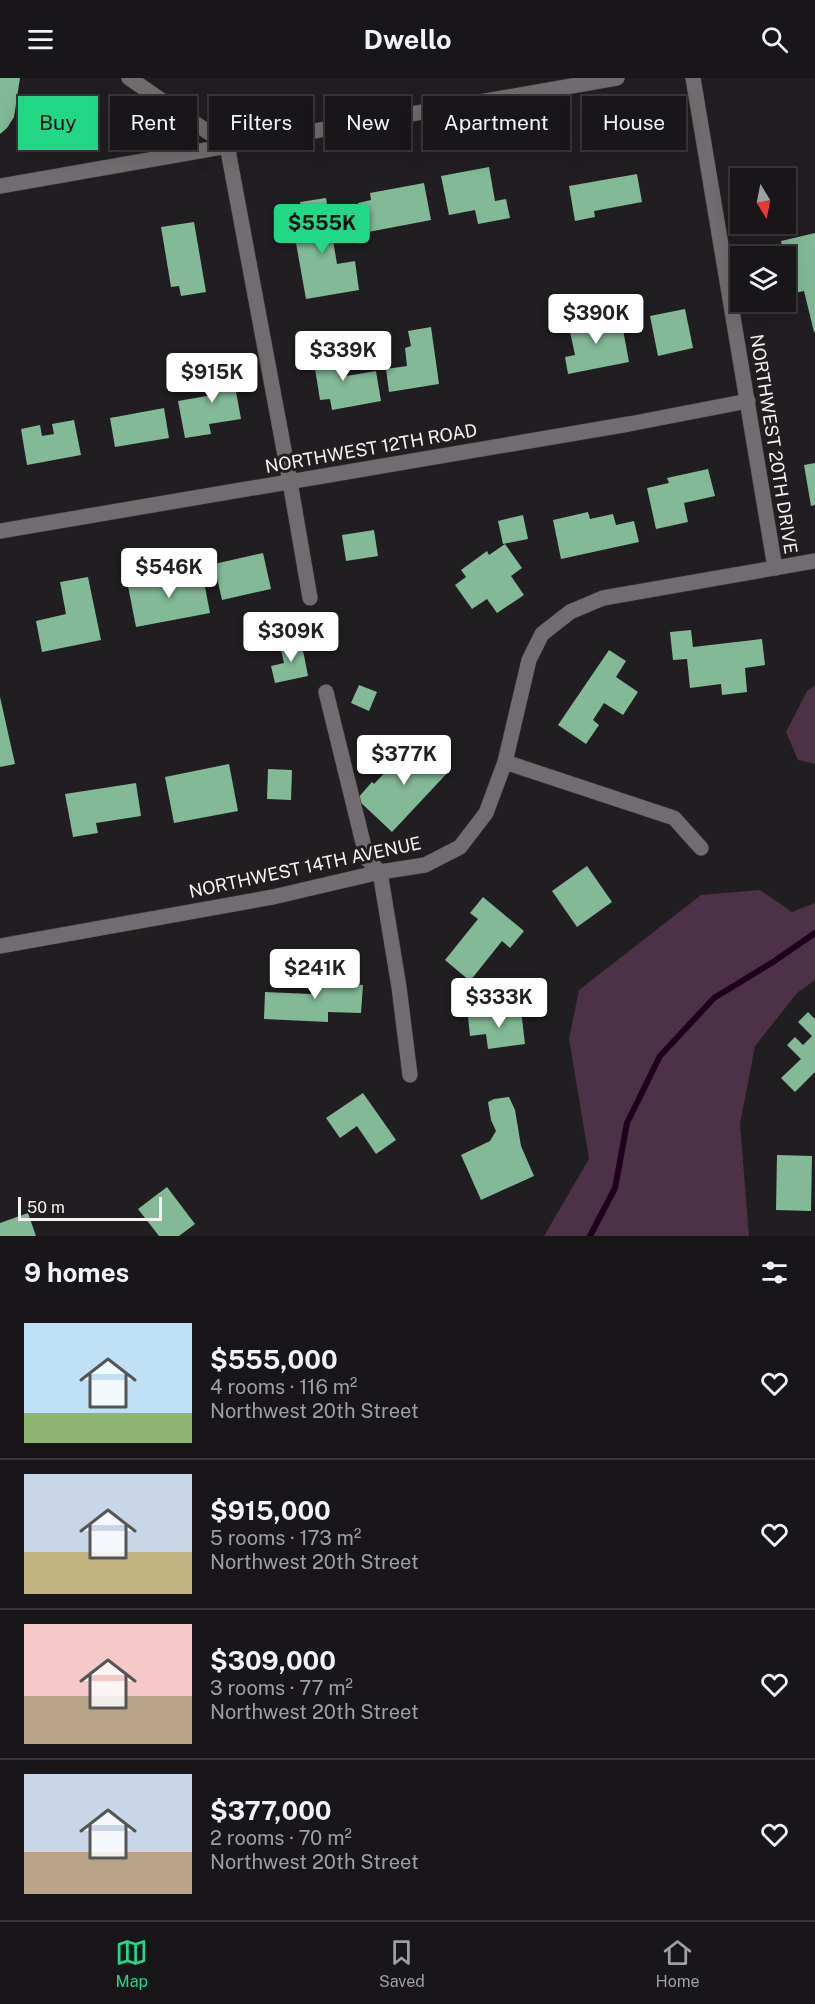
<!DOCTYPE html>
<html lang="en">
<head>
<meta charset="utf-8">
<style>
	:root { --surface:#191619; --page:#262326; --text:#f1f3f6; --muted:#9f9fa2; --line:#373538; --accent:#22d887 }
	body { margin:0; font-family:"Public Sans",sans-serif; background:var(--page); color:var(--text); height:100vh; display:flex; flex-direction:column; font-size:22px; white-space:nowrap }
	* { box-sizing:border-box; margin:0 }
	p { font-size:20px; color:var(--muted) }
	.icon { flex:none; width:33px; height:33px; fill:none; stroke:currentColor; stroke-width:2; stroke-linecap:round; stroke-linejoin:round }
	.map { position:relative; height:1158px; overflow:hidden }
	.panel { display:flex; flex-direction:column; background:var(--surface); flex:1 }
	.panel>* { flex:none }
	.hud { position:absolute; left:18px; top:18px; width:780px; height:54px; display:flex; gap:12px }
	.needle { width:39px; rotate:170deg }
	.fabs { position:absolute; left:730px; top:90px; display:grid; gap:12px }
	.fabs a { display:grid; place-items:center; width:66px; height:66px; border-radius:0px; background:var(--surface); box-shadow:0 6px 24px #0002,0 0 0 2px var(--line); font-size:30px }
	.scale { position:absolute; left:18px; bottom:15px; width:144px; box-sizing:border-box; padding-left:6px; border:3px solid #f5f2f4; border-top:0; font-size:16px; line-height:21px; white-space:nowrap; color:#f5f2f4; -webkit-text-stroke:4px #211e21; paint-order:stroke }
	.price { position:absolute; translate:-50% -51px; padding:0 14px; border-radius:6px; background:#fff; color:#222; font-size:20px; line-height:39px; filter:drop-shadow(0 2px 3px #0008) }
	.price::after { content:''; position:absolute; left:50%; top:36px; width:18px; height:14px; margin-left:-9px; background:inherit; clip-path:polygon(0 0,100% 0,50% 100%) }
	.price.on { background:var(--accent); color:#111 }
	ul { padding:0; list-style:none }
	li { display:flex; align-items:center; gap:18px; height:150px; padding:0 24px }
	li+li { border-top:2px solid var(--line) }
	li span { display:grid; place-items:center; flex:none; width:168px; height:120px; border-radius:0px; color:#555 }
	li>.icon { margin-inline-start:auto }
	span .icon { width:72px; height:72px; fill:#fffc; stroke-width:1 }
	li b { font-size:26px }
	h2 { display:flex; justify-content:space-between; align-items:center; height:72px; padding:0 24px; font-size:26px }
	.pill { padding:0 21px; border-radius:0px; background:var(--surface); box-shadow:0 6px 24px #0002,0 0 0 2px var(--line); font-size:21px; line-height:54px }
	.pill.on { background:var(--accent); color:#111 }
	header { display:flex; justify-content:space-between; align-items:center; height:78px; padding:0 24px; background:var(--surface); font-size:27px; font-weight:700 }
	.tabs { display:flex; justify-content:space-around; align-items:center; height:84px; border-top:2px solid var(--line); background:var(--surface); font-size:16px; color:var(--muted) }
	.tabs a { display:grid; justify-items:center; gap:3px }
	.tabs .on { color:var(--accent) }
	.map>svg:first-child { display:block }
</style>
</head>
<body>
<header><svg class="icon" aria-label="menu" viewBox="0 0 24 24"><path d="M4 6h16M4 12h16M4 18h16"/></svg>Dwello<svg class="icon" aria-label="search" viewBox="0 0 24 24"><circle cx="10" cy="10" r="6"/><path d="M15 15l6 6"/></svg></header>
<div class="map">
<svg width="815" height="1158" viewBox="0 0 815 1158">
	<rect width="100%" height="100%" fill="#211e21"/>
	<g fill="#4c3147">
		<path d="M815,607V686L798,682L786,654L807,613Z"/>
		<path d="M760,812L792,834L815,825V902L797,915L755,968L740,1046L749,1158H544L589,1081L569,961L579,912L701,817Z"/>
	</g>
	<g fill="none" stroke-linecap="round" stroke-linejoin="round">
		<path stroke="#1f001c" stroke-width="6" d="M590,1158L615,1110L627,1045L660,978L714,920L773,884L815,855"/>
	</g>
	<g fill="#83b997">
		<path d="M0,0H20L14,39L7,50L0,56Z"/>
		<path d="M489,89L495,123L506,121L510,140L478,146L475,132L449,137L441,98Z"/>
		<path d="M637,96L642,124L594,133L595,139L575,143L569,108Z"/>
		<path d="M424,105L431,142L363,155L358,125L371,122L370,115Z"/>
		<path d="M326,120L337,186L355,183L359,212L306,221L296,165L307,163L300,124Z"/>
		<path d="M194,144L206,214L181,218L179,208L171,209L161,149Z"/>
		<path d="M815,155V254H814L804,213L794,215L786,178H784L781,163Z"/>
		<path d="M685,231L693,270L658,278L650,238Z"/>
		<path d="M609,236L611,248L622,246L629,284L568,296L565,279L575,277L568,244Z"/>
		<path d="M431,249L439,306L389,314L386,291L407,288L405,270L411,268L408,253Z"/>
		<path d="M334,268L340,299L376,293L381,323L332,332L330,321L320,322L312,272Z"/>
		<path d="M230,280L241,341L209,346L211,356L185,360L178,323L218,316L213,283Z"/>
		<path d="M164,330L169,360L115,369L110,340Z"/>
		<path d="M74,342L81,377L27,387L21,351L40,347L42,358L54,356L52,346Z"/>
		<path d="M815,385V427L811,428L804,387Z"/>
		<path d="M708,391L715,418L684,425L688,444L656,451L647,410L669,405L667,400Z"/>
		<path d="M588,434L590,441L613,436L616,447L634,443L639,464L561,481L553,442Z"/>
		<path d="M523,437L528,461L503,466L498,443Z"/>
		<path d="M374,452L378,478L346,483L342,457Z"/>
		<path d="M505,466L522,490L511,498L524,517L497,535L487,521L472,531L455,507L466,499L461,492L487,473L489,477Z"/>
		<path d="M263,475L271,511L222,522L214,486Z"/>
		<path d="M202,493L210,535L136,549L128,508Z"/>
		<path d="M88,499L101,562L42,574L36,543L66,536L60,504Z"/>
		<path d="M691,552L693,569L762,561L765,587L745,590L747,614L722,617L721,606L690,610L687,581L673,582L670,554Z"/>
		<path d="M301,562L308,598L275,605L271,588L284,585L280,567Z"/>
		<path d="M609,572L626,583L616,599L638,614L623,637L604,625L593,642L599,647L586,666L558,647Z"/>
		<path d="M359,607L377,614L369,633L351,625Z"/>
		<path d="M0,619L15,686L0,689Z"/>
		<path d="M413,665L428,679L433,674L451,691L392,754L357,721L372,704L374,706Z"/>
		<path d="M229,686L238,733L174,745L165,699Z"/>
		<path d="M268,691L292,692L291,722L267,721Z"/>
		<path d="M136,705L141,738L96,745L98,755L73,759L65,716Z"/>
		<path d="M587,788L612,824L577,849L552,813Z"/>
		<path d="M483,819L524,853L510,870L502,863L470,903L445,882L478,841L470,835Z"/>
		<path d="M312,892L337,894V905L363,907L361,935L328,934V944L264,941L265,914L311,916Z"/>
		<path d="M521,932L525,966L488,971L486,956L470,958L468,939Z"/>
		<path d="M808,934L815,941V994L795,1014L781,1000L801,981L787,967L795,959L803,967L812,958L798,944Z"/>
		<path d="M363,1015L396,1062L376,1076L357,1048L340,1060L326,1040Z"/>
		<path d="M509,1019L515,1032L521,1068L534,1098L481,1122L461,1077L490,1063L496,1053L491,1042L488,1024L494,1021Z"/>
		<path d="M777,1077L812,1078L811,1133L776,1132Z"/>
		<path d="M167,1109L195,1146L179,1158H159L138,1131Z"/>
		<path d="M28,1135L36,1158H0V1145Z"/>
	</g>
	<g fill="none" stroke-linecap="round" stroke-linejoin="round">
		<g stroke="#3e3b3d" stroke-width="16">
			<g id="street">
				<path d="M129,0L227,67L290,404L310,520"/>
				<path d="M693,0L775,490"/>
				<path d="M0,108L617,0"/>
				<path d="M0,453L629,346L748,323"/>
				<path d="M326,614L367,781L380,794L399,909L410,997"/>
				<path d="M505,684L674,740L701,770"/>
				<path d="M0,868L273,819L380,794L425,787L460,769L486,735L505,684L529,582L542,556L570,534L603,520L815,483"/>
			</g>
		</g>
		<use href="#street" stroke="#706c6f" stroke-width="15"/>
	</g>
	<g text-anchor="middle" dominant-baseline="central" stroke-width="6" stroke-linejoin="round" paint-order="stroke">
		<g font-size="18" fill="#f5f2f4" stroke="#211e21">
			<text transform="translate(774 366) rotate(81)">NORTHWEST 20TH DRIVE</text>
			<text transform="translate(371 370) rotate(-10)">NORTHWEST 12TH ROAD</text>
			<text transform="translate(305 789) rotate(-12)">NORTHWEST 14TH AVENUE</text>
		</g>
	</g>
</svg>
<div class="fabs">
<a><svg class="needle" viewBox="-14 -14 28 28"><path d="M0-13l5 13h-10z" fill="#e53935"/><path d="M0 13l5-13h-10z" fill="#9f9fa2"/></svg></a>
<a><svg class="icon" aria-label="layers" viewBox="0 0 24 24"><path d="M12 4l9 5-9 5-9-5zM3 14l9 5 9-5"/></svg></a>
</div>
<div class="scale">50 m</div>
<b class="price on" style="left:322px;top:177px">$555K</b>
<b class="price" style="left:596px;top:267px">$390K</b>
<b class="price" style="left:343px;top:304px">$339K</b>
<b class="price" style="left:212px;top:326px">$915K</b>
<b class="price" style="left:169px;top:521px">$546K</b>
<b class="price" style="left:291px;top:585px">$309K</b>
<b class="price" style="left:404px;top:708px">$377K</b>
<b class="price" style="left:315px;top:922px">$241K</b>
<b class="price" style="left:499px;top:951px">$333K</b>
<div class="hud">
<a class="pill on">Buy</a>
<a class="pill">Rent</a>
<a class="pill">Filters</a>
<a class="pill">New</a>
<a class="pill">Apartment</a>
<a class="pill">House</a>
</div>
</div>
<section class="panel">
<h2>9 homes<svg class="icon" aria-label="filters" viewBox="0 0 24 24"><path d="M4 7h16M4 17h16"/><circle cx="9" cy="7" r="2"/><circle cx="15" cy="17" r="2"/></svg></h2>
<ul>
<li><span style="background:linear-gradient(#bfe0f5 75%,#8fb573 0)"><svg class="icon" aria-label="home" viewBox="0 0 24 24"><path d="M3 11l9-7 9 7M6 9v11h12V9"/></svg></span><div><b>$555,000</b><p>4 rooms · 116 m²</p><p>Northwest 20th Street</p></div><svg class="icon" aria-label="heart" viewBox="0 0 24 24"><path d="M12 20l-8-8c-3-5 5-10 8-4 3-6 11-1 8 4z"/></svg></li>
<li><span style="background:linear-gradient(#c9d6e8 65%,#c2b280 0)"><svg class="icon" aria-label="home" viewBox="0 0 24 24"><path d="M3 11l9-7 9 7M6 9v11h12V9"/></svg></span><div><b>$915,000</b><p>5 rooms · 173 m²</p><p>Northwest 20th Street</p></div><svg class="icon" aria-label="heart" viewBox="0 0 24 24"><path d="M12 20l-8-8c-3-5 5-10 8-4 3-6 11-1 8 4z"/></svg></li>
<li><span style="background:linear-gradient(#f6c9c9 60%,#b9a48a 0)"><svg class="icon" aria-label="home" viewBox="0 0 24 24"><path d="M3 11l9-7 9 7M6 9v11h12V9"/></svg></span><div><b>$309,000</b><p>3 rooms · 77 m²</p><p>Northwest 20th Street</p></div><svg class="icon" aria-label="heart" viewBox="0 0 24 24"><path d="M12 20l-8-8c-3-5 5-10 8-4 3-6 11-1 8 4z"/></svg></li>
<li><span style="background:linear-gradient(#c9d6e8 65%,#b9a48a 0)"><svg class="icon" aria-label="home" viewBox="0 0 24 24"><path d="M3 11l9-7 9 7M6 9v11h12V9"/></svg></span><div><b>$377,000</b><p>2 rooms · 70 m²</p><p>Northwest 20th Street</p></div><svg class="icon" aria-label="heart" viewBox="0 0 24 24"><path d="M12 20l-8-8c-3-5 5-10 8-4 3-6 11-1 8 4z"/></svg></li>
</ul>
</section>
<nav class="tabs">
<a class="on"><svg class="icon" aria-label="map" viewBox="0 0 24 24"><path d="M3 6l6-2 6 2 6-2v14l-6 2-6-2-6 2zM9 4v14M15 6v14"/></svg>Map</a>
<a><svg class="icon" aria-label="saved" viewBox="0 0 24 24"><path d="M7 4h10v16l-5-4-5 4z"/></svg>Saved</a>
<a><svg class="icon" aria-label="home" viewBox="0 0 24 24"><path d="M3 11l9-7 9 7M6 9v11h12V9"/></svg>Home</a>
</nav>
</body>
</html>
